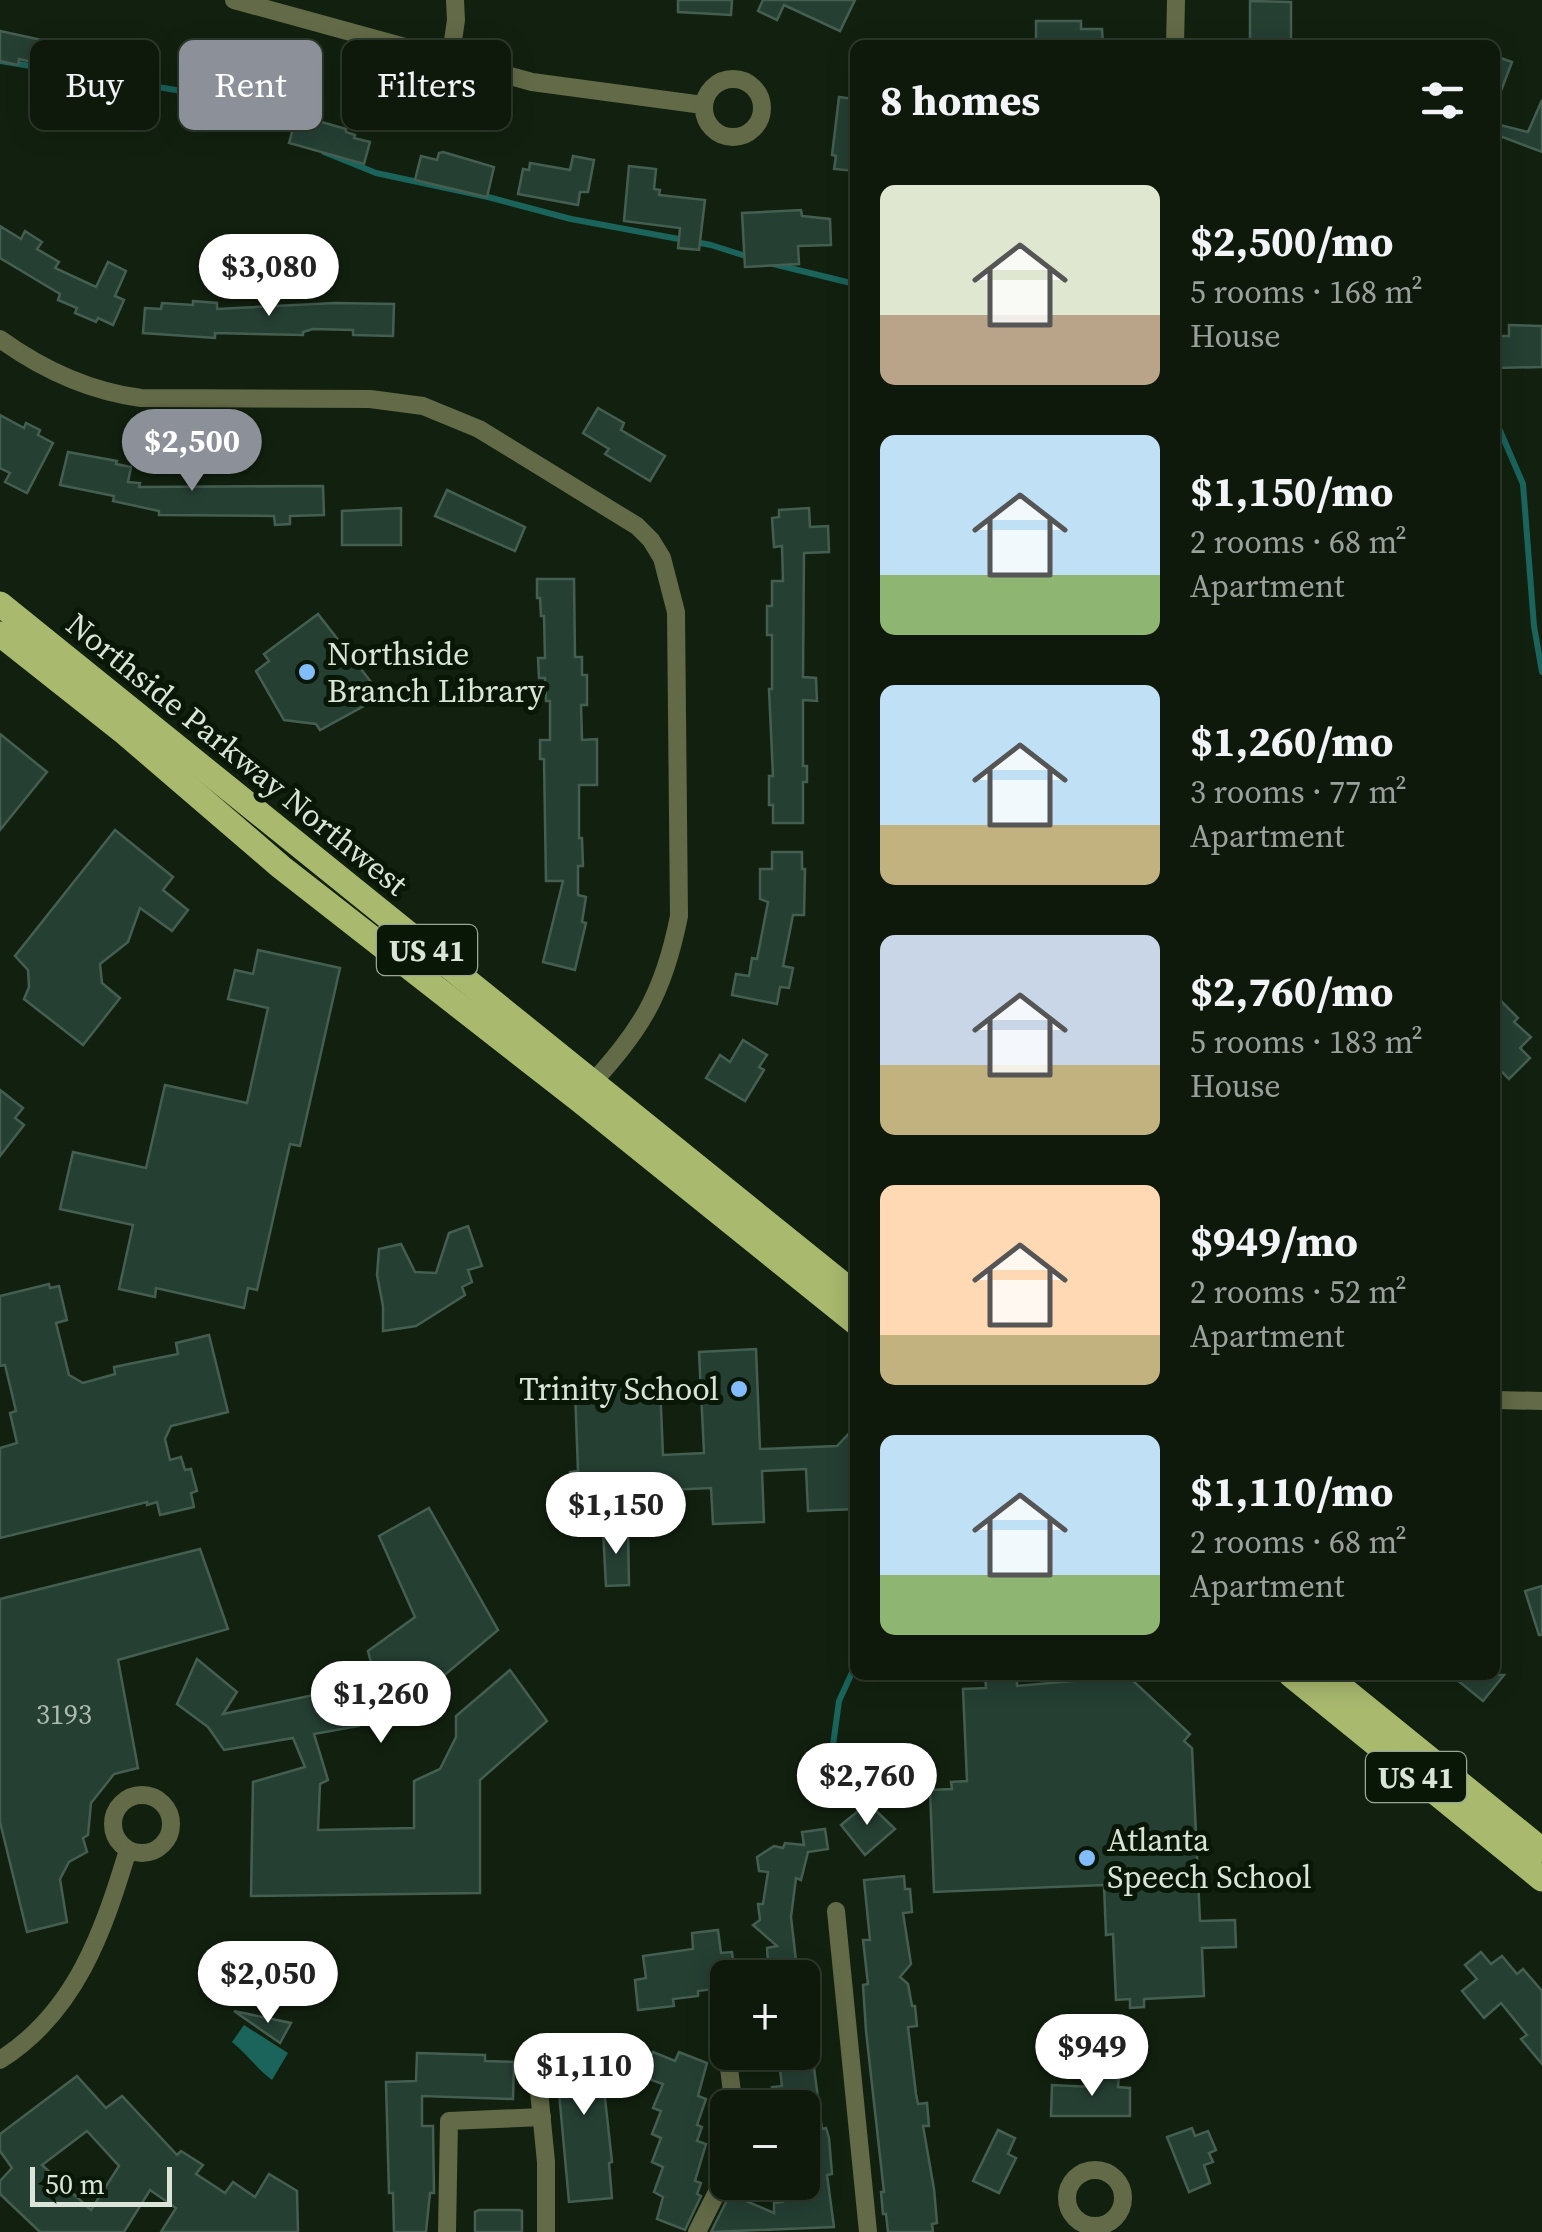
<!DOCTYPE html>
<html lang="en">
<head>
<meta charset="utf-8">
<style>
	:root { --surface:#0e190b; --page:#1c2619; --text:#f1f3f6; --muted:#9ba09d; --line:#2e382c; --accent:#8c9099 }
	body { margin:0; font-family:"Source Serif 4",serif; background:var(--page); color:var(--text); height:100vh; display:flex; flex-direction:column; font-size:38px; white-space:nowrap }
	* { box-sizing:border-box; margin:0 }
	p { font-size:32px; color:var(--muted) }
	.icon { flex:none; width:55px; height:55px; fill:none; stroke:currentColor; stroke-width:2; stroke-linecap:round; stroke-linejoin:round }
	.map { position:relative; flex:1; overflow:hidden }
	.details { position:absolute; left:850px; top:40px; width:650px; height:1640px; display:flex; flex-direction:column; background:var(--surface); border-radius:15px; box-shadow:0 5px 25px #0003,0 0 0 2px var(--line) }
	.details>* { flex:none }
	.guide { position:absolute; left:30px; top:40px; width:670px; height:90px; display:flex; gap:20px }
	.tools { position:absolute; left:710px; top:1960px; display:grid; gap:20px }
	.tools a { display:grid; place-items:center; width:110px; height:110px; border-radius:15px; background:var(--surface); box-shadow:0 5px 25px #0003,0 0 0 2px var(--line); font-size:50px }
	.scale { position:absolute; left:30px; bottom:25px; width:142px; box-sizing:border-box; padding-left:10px; border:5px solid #dae4d8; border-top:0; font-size:28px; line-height:35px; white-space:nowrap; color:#dae4d8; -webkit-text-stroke:8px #091707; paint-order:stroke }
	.price { position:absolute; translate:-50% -85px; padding:0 22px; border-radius:35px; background:#fff; color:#222; font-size:32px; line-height:65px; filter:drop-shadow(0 2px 5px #0008) }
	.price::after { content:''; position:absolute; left:50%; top:60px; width:30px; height:22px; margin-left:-15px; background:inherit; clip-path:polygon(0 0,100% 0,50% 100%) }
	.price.active { background:var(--accent); color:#fff }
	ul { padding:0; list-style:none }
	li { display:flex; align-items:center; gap:30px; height:250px; padding:0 30px }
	li span { display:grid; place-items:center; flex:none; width:280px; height:200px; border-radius:15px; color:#555 }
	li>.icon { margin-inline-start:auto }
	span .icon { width:120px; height:120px; fill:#fffc; stroke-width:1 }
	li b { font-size:42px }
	h2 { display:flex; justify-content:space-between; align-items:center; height:120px; padding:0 30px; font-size:42px }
	.tag { padding:0 35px; border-radius:15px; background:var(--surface); box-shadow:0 5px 25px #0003,0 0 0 2px var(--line); font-size:35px; line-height:90px }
	.tag.active { background:var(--accent); color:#fff }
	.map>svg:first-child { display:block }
</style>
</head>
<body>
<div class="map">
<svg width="1542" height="2232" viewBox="0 0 1542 2232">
	<rect width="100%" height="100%" fill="#12210f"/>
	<path fill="#1a645c" d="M244,2025L288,2053L272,2080C256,2068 247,2054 232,2042Z"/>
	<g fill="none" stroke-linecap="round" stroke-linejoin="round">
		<g stroke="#1a645c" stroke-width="6">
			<path d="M0,61L224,98L251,107L298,132"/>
			<path d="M324,152L376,173L488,197L571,219L711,245L752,258"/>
			<path d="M769,263L855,284"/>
			<path d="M1495,419L1523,484L1534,626L1542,672"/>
			<path d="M833,1745L839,1701L855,1666"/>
		</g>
	</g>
	<g fill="#253f33" stroke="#445e51" stroke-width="2.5" fill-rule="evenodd">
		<path d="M678,0H732L731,15L678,12Z"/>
		<path d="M763,0H855L840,31L784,5L777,20L758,11Z"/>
		<path d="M1250,1L1291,2V45H1250Z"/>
		<path d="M1036,21H1081V29H1102L1103,45H1036Z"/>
		<path d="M0,31L46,41L41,64L19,59L18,65L0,61Z"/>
		<path d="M98,42L159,51L157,76L132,74L130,87L113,85L114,76L94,74Z"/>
		<path d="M1495,56L1512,62L1496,104H1495Z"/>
		<path d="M217,67L236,72V69L249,71L285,83L279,106L268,103L266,112L239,105L241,96L212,88Z"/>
		<path d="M839,97L855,99V171L834,169L836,156L832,155Z"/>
		<path d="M1542,100V152L1497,135L1500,125L1528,132Z"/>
		<path d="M297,115L346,129V132L355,135L354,138L370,142L364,164L289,143Z"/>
		<path d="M443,152L494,167L487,197L415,180L421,156L437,160L439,153Z"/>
		<path d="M573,156L594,160L588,192H580L578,205L518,194L523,169L529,170L530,163L570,170Z"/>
		<path d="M629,166L656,169L654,189L660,190L659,195L705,200L699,250L678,248L680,228L624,221Z"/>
		<path d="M801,210L802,216L830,219L831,245L798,246L799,264L745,267L742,213Z"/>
		<path d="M0,226L21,239L25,231L42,242L37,249L59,262L55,268L96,287L108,262L126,271L115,296L124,300L113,325L98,318L96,322L75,313L77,308L58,300L60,294L0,258Z"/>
		<path d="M193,301L217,303V309L335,303L394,304L393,336L353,335V330L313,329L303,332V335L215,333V338L143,333L145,308L161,309L162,303L193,305Z"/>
		<path d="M1509,325L1542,326V367L1495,368V336H1509Z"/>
		<path d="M598,408L624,423L621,430L665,456L650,481L605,454L609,449L583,433Z"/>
		<path d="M0,415L24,428L26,423L40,430L38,435L53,443L27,493L5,482L10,473L0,468Z"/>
		<path d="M68,452L117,461L116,464L131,467L128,482L140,483L139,487L323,486L324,515L290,516V524L275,525L274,516L159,515V511L113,501L114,496L60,485Z"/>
		<path d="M447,490L525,527L515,551L435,516Z"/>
		<path d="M401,508V545H342V511Z"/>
		<path d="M809,508L810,527L828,526L829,552L804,553L803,677L816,678L817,701L803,700V766H807V782H803V823H773V805H769V776H773L769,689H772V635H767V606H772V581H783L782,546L774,547L772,518L779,517V510Z"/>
		<path d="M537,579H574L575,657H582V675H587V705H581L582,740L597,739V785H579V838H582L583,866H578V895L586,897L582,922L586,923L575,970L543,962L563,881H546L544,759H540V740H550V701H546L545,678H539L538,658H545L544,616H541L540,598H537Z"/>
		<path d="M318,614L382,696L320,730L316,724L284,720L256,671L269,661L264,654Z"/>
		<path d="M0,734L47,772L0,830Z"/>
		<path d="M115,830L173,877L163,890L188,910L172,931L140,908L128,942L100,964L102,983L120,998L83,1045L24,999L29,987L28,970L15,956Z"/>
		<path d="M772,852H802V869H805L804,915H793L783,966L793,968L789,988L780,987L777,1004L732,995L736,974L749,976L752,958L757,959L768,902L760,899V869H772Z"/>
		<path d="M258,950L340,968L300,1146L290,1144L257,1290L248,1288L244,1308L156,1288L155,1297L119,1289L133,1225L60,1209L73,1152L146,1168L165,1085L247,1103L268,1008L228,999L235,970L253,974Z"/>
		<path d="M1495,995L1518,1018L1514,1022L1531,1037L1520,1048L1530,1058L1509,1079L1495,1065Z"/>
		<path d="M743,1040L767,1055L759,1067L764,1070L745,1101L706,1078L720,1055L730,1062Z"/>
		<path d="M0,1090L23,1108L15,1118L24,1125L0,1156Z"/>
		<path d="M468,1226L482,1266L468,1270L472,1282L462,1287L465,1295L416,1326L383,1331V1306L377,1275L379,1249L401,1244L415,1272L436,1273L449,1233Z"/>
		<path d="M49,1284L50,1288L59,1286L67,1320L56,1323L69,1375L83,1383L115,1374L114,1367L178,1354L176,1343L209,1335L228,1412L171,1426L165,1439L170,1460L181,1457L185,1470L191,1469L197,1491L191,1493L194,1507L160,1515L157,1502L147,1505V1502L0,1538V1448L17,1443L10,1413L16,1411L5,1365L0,1366V1296Z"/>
		<path d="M756,1349L760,1449L837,1446L855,1427V1463L852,1464L855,1509L808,1511L806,1469L762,1471L764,1522L713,1524L711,1488L580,1494V1489L571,1490L570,1472L578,1471L575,1390L660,1385L663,1455L704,1453L699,1352Z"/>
		<path d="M429,1508L498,1630L434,1684L412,1679L393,1683L368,1708L359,1726L314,1734L328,1780L320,1784L318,1830L414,1828V1781L440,1769L456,1737V1716L510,1670L547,1721L480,1780V1893L251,1896L253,1782L305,1767L293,1738L224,1750L208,1727L177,1704L197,1659L237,1692L223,1714L376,1682L368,1651L415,1617L379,1536Z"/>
		<path d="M628,1529L629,1585L606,1586L603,1530Z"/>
		<path d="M200,1549L228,1629L118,1660L138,1768L114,1774L91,1803L88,1835L83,1838L87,1852L69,1862L60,1879L67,1922L27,1932L0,1822V1599Z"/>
		<path d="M1542,1586V1635H1539L1525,1591Z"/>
		<path d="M985,1675H1017V1686L1128,1676L1190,1734L1184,1741L1192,1748L1200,1921L1235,1920L1236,1947L1202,1948L1204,1996L1144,1999V2007L1130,2008V1999L1116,2000L1113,1934L1106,1935L1104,1885L934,1892L930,1790L952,1789L951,1782L967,1781L963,1689L986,1688Z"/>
		<path d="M1451,1675H1504L1483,1701Z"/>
		<path d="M868,1803L895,1829L865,1855L841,1825Z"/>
		<path d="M825,1829L828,1849L808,1852L801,1880L796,1878L791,1917L798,1978H769L767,1948L777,1946L753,1925L760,1920L758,1904H763L768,1872L759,1871L757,1857L774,1846L783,1848L785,1843L804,1845L802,1832Z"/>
		<path d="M904,1876L905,1889H910L912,1912L903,1913L911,1964L900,1977L908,1984L912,2006H915L917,2026L908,2027L916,2094L918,2104L927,2103L929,2126H923L934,2189L937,2223L932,2224L933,2232H888L886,2214H883L881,2192H884L866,2031L863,1985L868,1984L863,1940H870L864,1880Z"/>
		<path d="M718,1930L721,1953L732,1952L735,1978H728V1984L720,1985V1988L698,1991V1996L673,1999L674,2006L638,2010L635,1980L646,1978L643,1956L693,1949L692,1933Z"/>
		<path d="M1481,1952L1491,1964L1502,1956L1517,1974L1523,1969L1542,1991V2064L1521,2039L1527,2035L1501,2003L1484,2018L1462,1991L1477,1979L1465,1965Z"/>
		<path d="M234,2011L291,2023L280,2043Z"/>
		<path d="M600,2034L603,2057L596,2058L598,2090L604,2089L612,2162L609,2163L612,2198L569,2202L554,2038Z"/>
		<path d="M653,2052L675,2061L679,2052L707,2063L698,2096L706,2099L697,2125L702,2127L697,2141L706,2144L695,2181L701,2183L697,2194L701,2196L685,2230L657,2219L663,2197L654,2192L663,2167L652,2162L661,2138L652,2134L661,2111L653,2108L663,2084L643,2077Z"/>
		<path d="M778,2052H812L822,2129L826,2128L829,2138L832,2174L827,2175L834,2227L711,2232L730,2194L774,2213V2203L783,2202L782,2185L802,2183V2108H781L780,2103H774L772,2087L782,2086Z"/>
		<path d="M417,2053L485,2055V2061L514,2062L513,2099L422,2096V2126H433L434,2193H430L426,2232H394L393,2193H389L386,2082L416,2081Z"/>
		<path d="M1094,2074L1119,2075L1118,2087L1130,2088V2116H1051L1052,2085L1093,2087Z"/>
		<path d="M77,2076L106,2108L122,2096L177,2155L181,2151L203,2165L196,2174L225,2193L233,2182L255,2197L269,2174L297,2191L298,2232H161L176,2208L150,2190L124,2232H40L0,2194V2181L12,2168L0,2151V2134ZM87,2131L119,2166L91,2210L42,2165Z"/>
		<path d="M1192,2128L1195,2136L1208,2131L1216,2150L1209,2153L1213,2162L1204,2165L1210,2183L1189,2192L1167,2137Z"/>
		<path d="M998,2130L1015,2138L1008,2154L1016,2158L999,2193L973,2181Z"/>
		<path d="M479,2210H519L522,2211V2232H475V2212Z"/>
	</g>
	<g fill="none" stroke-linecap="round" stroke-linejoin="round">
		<g stroke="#626a47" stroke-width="18">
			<path d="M234,0L532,82L703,105"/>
			<path d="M1175,45L1176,0"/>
			<path d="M450,61L456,20L455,0"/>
			<circle cx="733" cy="108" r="29"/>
			<path d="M0,339C43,370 88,391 141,398L370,399L423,406L479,429L637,526L651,540L662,558L676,612L679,916C663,997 640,1031 585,1091"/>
			<path d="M1495,1400L1542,1401"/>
			<circle cx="142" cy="1824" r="29"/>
			<path d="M836,1911L868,2232"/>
			<path d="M722,2012L734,2108"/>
			<path d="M535,2050L546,2162V2232"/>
			<path d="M0,2060C76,2012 103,1932 128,1850"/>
			<circle cx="1095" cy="2198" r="28"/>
			<path d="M447,2232L449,2121L542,2117"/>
			<path d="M697,2232L728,2170"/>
		</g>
		<g stroke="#a9b96e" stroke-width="25">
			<path d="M0,604L855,1294"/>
			<path d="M0,634L125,733L281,867L578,1099L855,1322"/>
			<path d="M1291,1675L1542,1879"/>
			<path d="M1326,1675L1542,1850"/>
		</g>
	</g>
	<g fill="#83bcfb" stroke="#091707" stroke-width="4">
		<circle cx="307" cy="672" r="10"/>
		<circle cx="739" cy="1389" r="10"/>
		<circle cx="1087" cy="1858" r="10"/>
	</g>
	<g text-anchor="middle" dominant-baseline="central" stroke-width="10" stroke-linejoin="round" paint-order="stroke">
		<g font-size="28" fill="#adbbaf">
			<text x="64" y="1714">3193</text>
		</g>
		<g fill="#091707" stroke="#9ba699" stroke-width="2.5">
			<rect x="377" y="925" width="100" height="50" rx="8"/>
			<rect x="1366" y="1752" width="100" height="50" rx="8"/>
		</g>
		<g font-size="30" font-weight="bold" fill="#dae4d8">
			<text x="427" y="950">US 41</text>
			<text x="1416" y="1777">US 41</text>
		</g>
		<g font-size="32" fill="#dae4d8" stroke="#091707" text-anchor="start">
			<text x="327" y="654">Northside<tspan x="327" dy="37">Branch Library</tspan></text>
			<text x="719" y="1389" text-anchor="end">Trinity School</text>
			<text x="1107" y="1840">Atlanta<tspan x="1107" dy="37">Speech School</tspan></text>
		</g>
		<g font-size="32" fill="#dae4d8" stroke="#091707">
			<text transform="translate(237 754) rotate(39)">Northside Parkway Northwest</text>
		</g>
	</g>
</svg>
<div class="tools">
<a>+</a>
<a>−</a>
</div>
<div class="scale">50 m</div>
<b class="price" style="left:269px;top:319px">$3,080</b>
<b class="price active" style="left:192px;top:494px">$2,500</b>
<b class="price" style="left:616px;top:1557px">$1,150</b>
<b class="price" style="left:381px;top:1746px">$1,260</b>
<b class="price" style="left:867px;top:1828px">$2,760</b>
<b class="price" style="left:268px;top:2026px">$2,050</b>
<b class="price" style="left:1092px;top:2099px">$949</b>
<b class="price" style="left:584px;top:2118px">$1,110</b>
<div class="guide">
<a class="tag">Buy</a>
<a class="tag active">Rent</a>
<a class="tag">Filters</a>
</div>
<section class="details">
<h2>8 homes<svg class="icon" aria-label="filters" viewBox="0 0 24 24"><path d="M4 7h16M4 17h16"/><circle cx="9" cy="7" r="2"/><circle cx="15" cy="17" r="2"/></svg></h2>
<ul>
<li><span style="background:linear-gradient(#dfe7d0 65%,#b9a48a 0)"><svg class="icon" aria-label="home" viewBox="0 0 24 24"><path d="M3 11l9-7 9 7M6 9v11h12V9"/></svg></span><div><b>$2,500/mo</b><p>5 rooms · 168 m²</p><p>House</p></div></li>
<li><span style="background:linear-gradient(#bfe0f5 70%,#8fb573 0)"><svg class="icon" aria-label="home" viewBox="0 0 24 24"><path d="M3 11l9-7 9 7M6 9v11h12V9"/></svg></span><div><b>$1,150/mo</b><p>2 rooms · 68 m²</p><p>Apartment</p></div></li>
<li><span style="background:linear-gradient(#bfe0f5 70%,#c2b280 0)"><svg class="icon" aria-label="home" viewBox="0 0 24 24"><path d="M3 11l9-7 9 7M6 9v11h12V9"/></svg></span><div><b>$1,260/mo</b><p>3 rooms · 77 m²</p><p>Apartment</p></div></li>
<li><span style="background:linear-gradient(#c9d6e8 65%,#c2b280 0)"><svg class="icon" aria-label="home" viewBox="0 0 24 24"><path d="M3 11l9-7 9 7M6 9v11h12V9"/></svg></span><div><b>$2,760/mo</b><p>5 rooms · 183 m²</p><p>House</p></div></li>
<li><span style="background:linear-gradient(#ffd9b3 75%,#c2b280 0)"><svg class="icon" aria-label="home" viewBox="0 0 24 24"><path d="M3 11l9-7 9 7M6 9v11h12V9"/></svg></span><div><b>$949/mo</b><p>2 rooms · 52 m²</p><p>Apartment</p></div></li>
<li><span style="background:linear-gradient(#bfe0f5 70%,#8fb573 0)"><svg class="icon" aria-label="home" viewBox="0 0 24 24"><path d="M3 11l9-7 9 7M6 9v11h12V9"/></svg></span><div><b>$1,110/mo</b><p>2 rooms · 68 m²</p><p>Apartment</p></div></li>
</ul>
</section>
</div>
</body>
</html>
